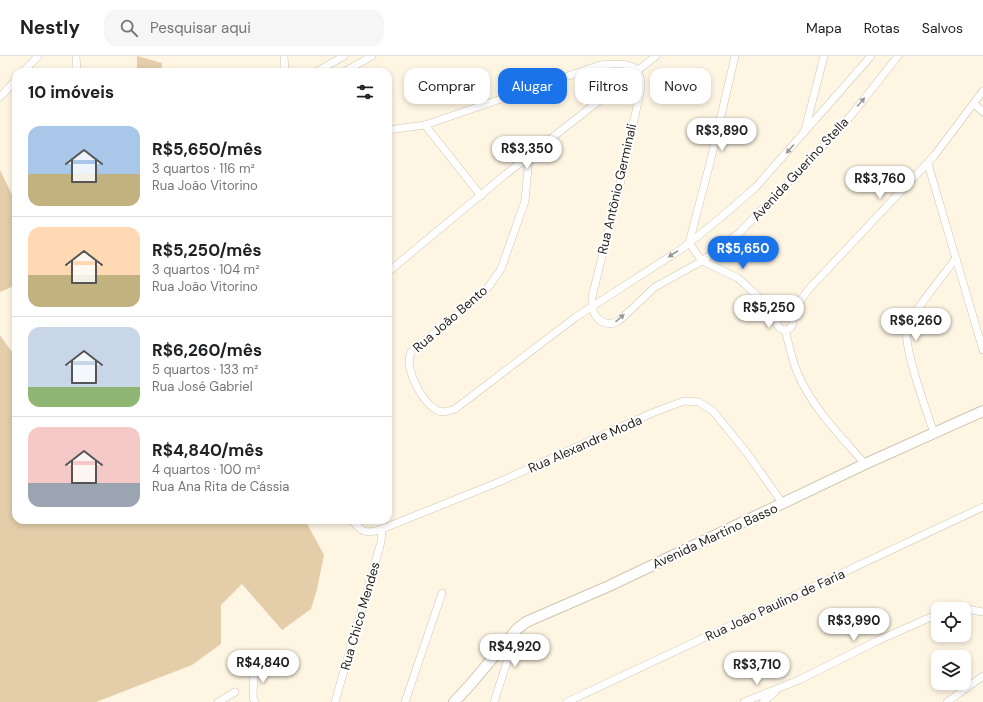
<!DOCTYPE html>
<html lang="pt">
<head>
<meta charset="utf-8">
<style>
	:root { --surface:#fff; --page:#f6f6f6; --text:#202124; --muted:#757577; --line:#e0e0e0; --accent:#1a73e8 }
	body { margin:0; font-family:"DM Sans",sans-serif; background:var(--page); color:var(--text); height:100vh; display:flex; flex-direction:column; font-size:15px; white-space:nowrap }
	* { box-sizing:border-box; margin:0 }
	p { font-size:13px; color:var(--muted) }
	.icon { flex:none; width:22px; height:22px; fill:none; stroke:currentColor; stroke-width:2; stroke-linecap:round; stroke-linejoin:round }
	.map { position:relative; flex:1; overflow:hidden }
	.drawer { position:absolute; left:12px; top:12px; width:380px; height:456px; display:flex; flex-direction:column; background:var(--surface); border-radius:12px; box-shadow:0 2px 6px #0003 }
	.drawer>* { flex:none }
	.banner { position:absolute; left:404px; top:12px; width:380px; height:36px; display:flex; gap:8px }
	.fabs { position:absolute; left:931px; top:546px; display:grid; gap:8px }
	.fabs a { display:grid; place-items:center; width:40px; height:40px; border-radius:8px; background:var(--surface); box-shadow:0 2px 6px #0003; font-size:20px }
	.price { position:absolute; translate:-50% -34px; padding:0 9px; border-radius:14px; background:#fff; color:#222; font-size:13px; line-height:26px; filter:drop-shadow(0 1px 2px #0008) }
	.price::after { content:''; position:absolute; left:50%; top:24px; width:12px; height:9px; margin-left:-6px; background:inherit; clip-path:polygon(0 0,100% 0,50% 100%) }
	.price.current { background:var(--accent); color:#fff }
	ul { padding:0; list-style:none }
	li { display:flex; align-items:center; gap:12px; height:100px; padding:0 16px }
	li+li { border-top:1px solid var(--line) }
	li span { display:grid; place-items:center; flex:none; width:112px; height:80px; border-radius:12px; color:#555 }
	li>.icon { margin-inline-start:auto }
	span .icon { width:48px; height:48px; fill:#fffc; stroke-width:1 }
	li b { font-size:17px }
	h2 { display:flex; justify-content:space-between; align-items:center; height:48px; padding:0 16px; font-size:17px }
	.chip { padding:0 14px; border-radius:12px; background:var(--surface); box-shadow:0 2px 6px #0003; font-size:14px; line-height:36px }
	.chip.current { background:var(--accent); color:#fff }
	header { display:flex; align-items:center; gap:24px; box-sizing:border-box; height:56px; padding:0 20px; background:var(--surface); border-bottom:1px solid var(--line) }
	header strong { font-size:19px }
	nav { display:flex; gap:22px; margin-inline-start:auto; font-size:14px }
	.search { width:280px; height:36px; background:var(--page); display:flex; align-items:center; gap:10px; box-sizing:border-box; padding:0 14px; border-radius:12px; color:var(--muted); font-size:15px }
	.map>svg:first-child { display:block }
</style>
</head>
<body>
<header>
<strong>Nestly</strong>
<div class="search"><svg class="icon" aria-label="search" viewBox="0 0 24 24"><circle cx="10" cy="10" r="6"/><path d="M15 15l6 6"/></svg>Pesquisar aqui</div>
<nav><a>Mapa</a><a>Rotas</a><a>Salvos</a></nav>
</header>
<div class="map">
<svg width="983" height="646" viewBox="0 0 983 646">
	<rect width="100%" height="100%" fill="#fff5e3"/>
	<g fill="#e3cea9">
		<path d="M137,0L162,7L161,16H137Z"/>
		<path d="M0,114L16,147V229L0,236Z"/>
		<path d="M0,279L16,302V464H305L324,499L317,533L311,553L282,574L242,528L221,549V588L192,609L96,646H0Z"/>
	</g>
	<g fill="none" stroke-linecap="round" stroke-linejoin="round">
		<g stroke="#d1c5b0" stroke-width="8">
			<g id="street">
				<path d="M76,0L77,16"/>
				<path d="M284,0L285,16"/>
				<path d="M735,0L711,103L689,187L702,205L738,222L780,261"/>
				<path d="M23,16L38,0"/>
				<path d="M316,16L344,0"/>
				<path d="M344,16L372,0"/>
				<path d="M0,41L16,24"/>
				<path d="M974,48L983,56"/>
				<path d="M425,69L481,140"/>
				<path d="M388,74L425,69L600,9C621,7 642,4 641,32L620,129L592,241C591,256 596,267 612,268L620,264L655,231L702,205L740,176L816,98L849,62L898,0"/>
				<path d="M805,74L824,0"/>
				<path d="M529,101L525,145L501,213L487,233L411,296C404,312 421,344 435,353C441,358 449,355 455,353L576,261L683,192L719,163L756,131L871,0"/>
				<path d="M928,108L983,294"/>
				<path d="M388,216L506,118L656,0"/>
				<circle cx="785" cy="266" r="8"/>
				<path d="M790,260L808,234L934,100L983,35"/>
				<path d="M785,274C789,287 791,301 796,313C810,350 840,379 865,408"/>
				<path d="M934,377C927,356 903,292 907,273C912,256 944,219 956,202"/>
				<path d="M352,464C362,477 367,478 382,473L499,426L652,357L684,345L699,346L713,355L747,397L783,448"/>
				<path d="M954,553L962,552L983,556"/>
				<path d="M254,615L253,642L255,646"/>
				<path d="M218,646L235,636"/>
				<path d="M335,646L381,486L382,473"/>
				<path d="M405,646L442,537"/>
				<path d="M494,646L516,578"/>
				<path d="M567,646L983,451"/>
				<path d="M744,646L799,624L879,584L938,558"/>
				<path d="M763,646L775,636"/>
				<path d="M947,646L983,620"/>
			</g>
		</g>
		<g stroke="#d1c5b0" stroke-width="12">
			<path id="secondary" d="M454,646L470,629L517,573L526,566L609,530L865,408L983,355"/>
		</g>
		<use href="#street" stroke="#fff" stroke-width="7"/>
		<use href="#secondary" stroke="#fff" stroke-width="10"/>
	</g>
	<defs><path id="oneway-solid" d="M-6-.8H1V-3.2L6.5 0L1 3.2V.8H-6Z"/></defs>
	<g fill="#9c9a97">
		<use href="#oneway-solid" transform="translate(861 46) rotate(-50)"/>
		<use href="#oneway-solid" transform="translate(790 93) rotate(131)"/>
		<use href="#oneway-solid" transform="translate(673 198) rotate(147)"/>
		<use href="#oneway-solid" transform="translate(620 262) rotate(-41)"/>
	</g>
	<g text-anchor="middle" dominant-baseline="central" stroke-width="4" stroke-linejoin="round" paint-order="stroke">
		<g font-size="13" fill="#231f17" stroke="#fff">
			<text transform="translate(800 113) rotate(-47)">Avenida Guerino Stella</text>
			<text transform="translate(617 133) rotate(-77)">Rua Antônio Germinali</text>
			<text transform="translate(450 263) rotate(-41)">Rua João Bento</text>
			<text transform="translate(585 388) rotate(-24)">Rua Alexandre Moda</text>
			<text transform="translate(715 480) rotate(-25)">Avenida Martino Basso</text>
			<text transform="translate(775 549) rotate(-25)">Rua João Paulino de Faria</text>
			<text transform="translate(360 560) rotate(-74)">Rua Chico Mendes</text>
		</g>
	</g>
</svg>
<div class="fabs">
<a><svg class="icon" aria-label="locate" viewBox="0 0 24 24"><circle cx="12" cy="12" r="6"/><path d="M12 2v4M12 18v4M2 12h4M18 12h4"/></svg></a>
<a><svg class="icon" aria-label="layers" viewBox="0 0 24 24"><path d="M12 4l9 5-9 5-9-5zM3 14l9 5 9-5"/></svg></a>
</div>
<b class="price" style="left:722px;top:96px">R$3,890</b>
<b class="price" style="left:527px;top:114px">R$3,350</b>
<b class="price" style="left:880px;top:144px">R$3,760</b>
<b class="price current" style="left:743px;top:214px">R$5,650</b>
<b class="price" style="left:769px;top:273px">R$5,250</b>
<b class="price" style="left:916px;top:286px">R$6,260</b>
<b class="price" style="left:854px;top:586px">R$3,990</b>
<b class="price" style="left:515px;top:612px">R$4,920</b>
<b class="price" style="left:263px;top:628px">R$4,840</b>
<b class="price" style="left:757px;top:630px">R$3,710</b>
<div class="banner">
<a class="chip">Comprar</a>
<a class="chip current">Alugar</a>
<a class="chip">Filtros</a>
<a class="chip">Novo</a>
</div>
<section class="drawer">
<h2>10 imóveis<svg class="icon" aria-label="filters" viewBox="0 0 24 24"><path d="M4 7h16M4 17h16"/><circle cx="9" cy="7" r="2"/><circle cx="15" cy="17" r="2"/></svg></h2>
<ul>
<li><span style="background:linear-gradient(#a9c7e8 60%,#c2b280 0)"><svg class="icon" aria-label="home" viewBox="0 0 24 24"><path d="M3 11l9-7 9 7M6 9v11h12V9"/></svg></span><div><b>R$5,650/mês</b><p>3 quartos · 116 m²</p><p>Rua João Vitorino</p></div></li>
<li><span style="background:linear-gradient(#ffd9b3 60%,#c2b280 0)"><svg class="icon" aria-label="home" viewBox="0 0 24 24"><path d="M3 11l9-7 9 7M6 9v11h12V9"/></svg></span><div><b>R$5,250/mês</b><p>3 quartos · 104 m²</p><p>Rua João Vitorino</p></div></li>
<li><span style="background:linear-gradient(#c9d6e8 75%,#8fb573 0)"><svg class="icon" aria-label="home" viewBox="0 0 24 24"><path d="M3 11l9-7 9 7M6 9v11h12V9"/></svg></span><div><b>R$6,260/mês</b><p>5 quartos · 133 m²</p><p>Rua José Gabriel</p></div></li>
<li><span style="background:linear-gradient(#f6c9c9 70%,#9aa5b1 0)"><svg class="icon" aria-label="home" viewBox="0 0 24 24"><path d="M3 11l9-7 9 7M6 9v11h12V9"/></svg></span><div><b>R$4,840/mês</b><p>4 quartos · 100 m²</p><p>Rua Ana Rita de Cássia</p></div></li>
</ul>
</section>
</div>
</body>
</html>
